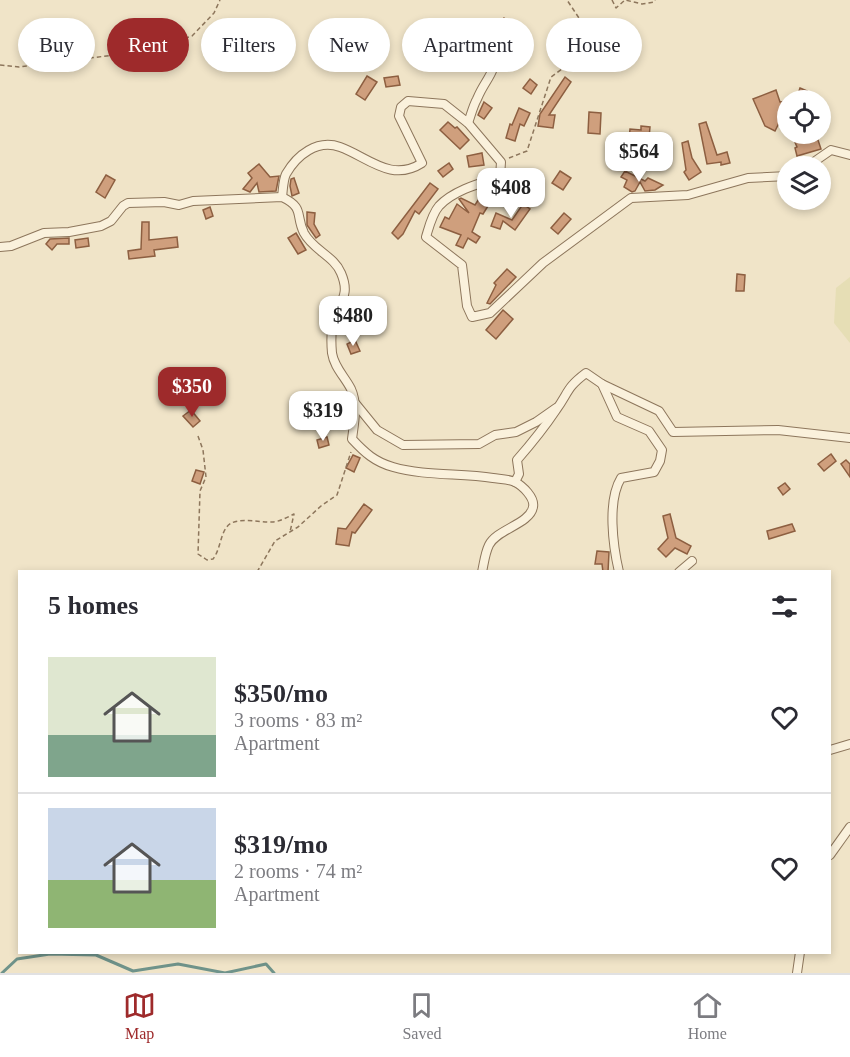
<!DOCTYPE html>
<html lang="en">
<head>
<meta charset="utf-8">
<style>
	:root { --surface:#fff; --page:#f7f7f7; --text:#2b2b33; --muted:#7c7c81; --line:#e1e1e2; --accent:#9e2a2b }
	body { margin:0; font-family:Georgia,serif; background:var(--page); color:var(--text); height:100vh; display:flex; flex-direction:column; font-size:22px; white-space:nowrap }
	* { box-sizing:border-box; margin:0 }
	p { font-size:20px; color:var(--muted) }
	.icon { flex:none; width:33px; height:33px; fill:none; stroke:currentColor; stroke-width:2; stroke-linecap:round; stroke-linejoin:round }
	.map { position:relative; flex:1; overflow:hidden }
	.side { position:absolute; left:18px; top:570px; width:813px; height:384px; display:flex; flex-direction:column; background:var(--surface); border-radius:0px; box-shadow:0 3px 9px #0003 }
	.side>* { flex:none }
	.guide { position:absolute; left:18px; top:18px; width:814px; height:54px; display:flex; gap:12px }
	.controls { position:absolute; left:777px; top:90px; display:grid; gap:12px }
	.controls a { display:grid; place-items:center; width:54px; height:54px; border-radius:50%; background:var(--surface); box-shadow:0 3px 9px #0003; font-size:30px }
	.price { position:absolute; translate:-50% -51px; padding:0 14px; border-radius:12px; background:#fff; color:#222; font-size:20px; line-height:39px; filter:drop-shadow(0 2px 3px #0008) }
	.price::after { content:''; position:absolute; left:50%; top:36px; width:18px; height:14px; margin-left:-9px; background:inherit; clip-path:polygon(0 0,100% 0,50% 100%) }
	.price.selected { background:var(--accent); color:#fff }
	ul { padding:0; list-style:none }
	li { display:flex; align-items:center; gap:18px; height:150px; padding:0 30px }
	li+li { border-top:2px solid var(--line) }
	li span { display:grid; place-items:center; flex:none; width:168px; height:120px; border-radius:0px; color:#555 }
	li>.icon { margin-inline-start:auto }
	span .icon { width:72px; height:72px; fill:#fffc; stroke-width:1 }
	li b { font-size:26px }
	h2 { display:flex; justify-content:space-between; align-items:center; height:72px; padding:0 30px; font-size:26px }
	.chip { padding:0 21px; border-radius:27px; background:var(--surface); box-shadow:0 3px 9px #0003; font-size:21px; line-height:54px }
	.chip.selected { background:var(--accent); color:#fff }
	.menu { display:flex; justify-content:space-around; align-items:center; height:84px; border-top:2px solid var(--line); background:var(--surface); font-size:16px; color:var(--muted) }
	.menu a { display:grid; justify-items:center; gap:3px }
	.menu .selected { color:var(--accent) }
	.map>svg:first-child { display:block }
</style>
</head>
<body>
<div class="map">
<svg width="850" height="973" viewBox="0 0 850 973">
	<rect width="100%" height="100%" fill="#f0e4c8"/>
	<path fill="#e6deb5" d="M850,277V343L834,323L836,288Z"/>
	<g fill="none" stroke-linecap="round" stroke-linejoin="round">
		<path stroke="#6f938a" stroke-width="3" d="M2,973L17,959L50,954L96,955L133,971L178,964L225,973L266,964L274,973"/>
	</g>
	<g fill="#cf9f7d" stroke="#8d5f41" stroke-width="1.5">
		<path d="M504,18L510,22L497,38L492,33Z"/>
		<path d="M367,76L377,82L365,100L356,94Z"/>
		<path d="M398,76L400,85L386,87L384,78Z"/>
		<path d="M565,77L571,82L549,115H555L553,128L538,126L540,114Z"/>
		<path d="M530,79L537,85L531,94L523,88Z"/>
		<path d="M800,88L807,91L804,100H796Z"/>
		<path d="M776,90L780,102L788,101V116L782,117L775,131L765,126L753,99Z"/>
		<path d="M484,102L492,108L484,119L478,115Z"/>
		<path d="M519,108L530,113L524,126L520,124L515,141L506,138L510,124L512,125Z"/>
		<path d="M589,112L601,113L600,134L588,133Z"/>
		<path d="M448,122L455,128L457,127L469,140L460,149L440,130Z"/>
		<path d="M706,122L717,155L727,152L730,163L721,165V162L707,164L699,124Z"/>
		<path d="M641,126L650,127L648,149L653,152L645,163L635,156L644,143L629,140L630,129L641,130Z"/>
		<path d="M813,134H816L821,149L797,156L795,148L797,147L794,140Z"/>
		<path d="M688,141L692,158L701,172L689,180L684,172L686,170L682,143Z"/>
		<path d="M482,153L484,165L469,167L467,156Z"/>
		<path d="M449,163L453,169L443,177L438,171Z"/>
		<path d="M259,164L270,177L279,176L276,191L259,192L257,183L250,192L243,189L252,178L248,173Z"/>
		<path d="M560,171L571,178L563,190L552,183Z"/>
		<path d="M625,171L645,181L648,178L663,185L655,190L645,191L640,182L635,191L632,192L624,187L627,180L621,177Z"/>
		<path d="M106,175L115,180L105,198L96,192Z"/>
		<path d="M294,178L299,193L292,196L290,186L291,179Z"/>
		<path d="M430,183L438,189L419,214L415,211L403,234L398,239L392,233Z"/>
		<path d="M484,191L493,198L483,214L480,213L472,232L480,237L476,243L468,238L463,248L456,245L461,235L440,227L445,217L449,219L457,204L469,213L459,199L461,198L475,205Z"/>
		<path d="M523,204L530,209L515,230L503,221L500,229L491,226L496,213L512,220Z"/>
		<path d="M210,207L213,216L206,219L203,210Z"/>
		<path d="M307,212L315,213L314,224L320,235L316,238L307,225Z"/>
		<path d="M564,213L571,219L558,234L551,228Z"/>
		<path d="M142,222H149V240L177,237L178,247L154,250L155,256L129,259L128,251L141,249Z"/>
		<path d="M296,233L306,250L298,254L288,238Z"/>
		<path d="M69,238V244H57L52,250L46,244L50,239Z"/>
		<path d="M88,238L89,246L76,248L75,240Z"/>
		<path d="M507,269L516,277L490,304L487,303L496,285L494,283Z"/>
		<path d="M737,274L745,275L744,291H736Z"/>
		<path d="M503,310L513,319L496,339L486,330Z"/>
		<path d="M355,340L360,351L351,354L347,344Z"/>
		<path d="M191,410L200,421L193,427L183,416Z"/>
		<path d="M327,437L329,445L319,448L317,440Z"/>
		<path d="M831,454L836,461L824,471L818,464Z"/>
		<path d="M353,455L360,458L354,472L346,468Z"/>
		<path d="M846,460L850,464V477L841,464Z"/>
		<path d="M196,470L204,472L200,484L192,481Z"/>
		<path d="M785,483L790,489L783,495L778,488Z"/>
		<path d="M364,504L372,510L355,533L352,532L349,546L336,544L338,528L346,529Z"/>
		<path d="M670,514L676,538L691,546L687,554L675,548L666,557L658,549L668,538L663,516Z"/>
		<path d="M792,524L795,531L769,539L767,531Z"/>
		<path d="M597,551L609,552L608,572H603L602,564H595Z"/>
	</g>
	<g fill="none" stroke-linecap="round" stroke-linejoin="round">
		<g stroke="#8d765c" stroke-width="10">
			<g id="minor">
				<path d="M468,123C471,115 473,106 477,99C486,77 496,75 496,48"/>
				<path d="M808,166L831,150L850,155"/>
				<path d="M282,197C283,190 283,180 286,174C297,155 317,139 340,147C368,157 391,183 422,163L399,116L401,107L408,101L444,104L468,123L501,162L500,177C481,183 454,190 439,206C432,214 429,227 426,237L462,265L467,306L472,317L490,313L543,263L631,198L688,195L748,178L788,176"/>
				<path d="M0,247L11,246L44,233L69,232L101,226L111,221L123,206L128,203L164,202L179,205L193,201L282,197C305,208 295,215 304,233C313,250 334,256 341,273C350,294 341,300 335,317C331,327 331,342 332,353C334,367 345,377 351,389C358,404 354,424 352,439C365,453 375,462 393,467C424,476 460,473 493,478C499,479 509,479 515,482C523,486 535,498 533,507C530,524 497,529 489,545C485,553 484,563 482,572"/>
				<path d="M602,384L659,411L673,432L778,430L850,438"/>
				<path d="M355,403L377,430L403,445L479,444L495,435L516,432L536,422L556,408"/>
				<path d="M515,482L519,474L517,460C531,444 544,428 556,410C569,392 566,388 586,373L602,384L617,417L649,431L662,450L660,461L654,472L621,478C607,501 613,546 619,572"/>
				<path d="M679,572L692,561"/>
				<path d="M830,750L850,744"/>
				<path d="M830,855L850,827"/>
				<path d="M797,973L800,952"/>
			</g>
		</g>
		<g stroke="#8d765c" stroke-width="1.5" stroke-dasharray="4.5 3" stroke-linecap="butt">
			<path d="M612,0L616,8L625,0L642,4L654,2L655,0"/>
			<path d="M0,65L19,67L122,54L156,47L192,36L214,13L220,0"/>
			<path d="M509,158L527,151L551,77L602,40L596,25L579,18L567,0"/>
			<path d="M198,436L203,450L206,477L200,491L198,554L207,560L213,559C220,550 220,537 226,528C234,515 260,523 272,522C279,522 288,517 294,514L290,532"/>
			<path d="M257,572L275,541L298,527L321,506L337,495L351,452"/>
		</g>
		<use href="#minor" stroke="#faf1dc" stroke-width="8"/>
	</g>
</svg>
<div class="controls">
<a><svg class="icon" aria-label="locate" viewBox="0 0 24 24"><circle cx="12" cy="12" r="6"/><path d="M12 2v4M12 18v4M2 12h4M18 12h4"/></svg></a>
<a><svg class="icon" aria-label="layers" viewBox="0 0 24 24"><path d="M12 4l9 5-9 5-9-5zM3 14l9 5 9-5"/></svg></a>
</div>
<b class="price" style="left:639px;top:183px">$564</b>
<b class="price" style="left:511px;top:219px">$408</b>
<b class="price" style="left:353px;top:347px">$480</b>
<b class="price selected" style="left:192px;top:418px">$350</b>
<b class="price" style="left:323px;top:442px">$319</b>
<div class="guide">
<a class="chip">Buy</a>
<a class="chip selected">Rent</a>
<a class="chip">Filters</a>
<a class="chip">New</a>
<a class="chip">Apartment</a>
<a class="chip">House</a>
</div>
<section class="side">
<h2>5 homes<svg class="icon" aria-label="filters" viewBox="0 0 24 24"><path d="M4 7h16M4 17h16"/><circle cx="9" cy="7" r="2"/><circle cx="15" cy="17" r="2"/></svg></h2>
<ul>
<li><span style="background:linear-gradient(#dfe7d0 65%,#7fa58c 0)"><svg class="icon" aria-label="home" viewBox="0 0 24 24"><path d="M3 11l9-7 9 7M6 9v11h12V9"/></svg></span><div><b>$350/mo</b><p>3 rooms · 83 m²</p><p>Apartment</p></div><svg class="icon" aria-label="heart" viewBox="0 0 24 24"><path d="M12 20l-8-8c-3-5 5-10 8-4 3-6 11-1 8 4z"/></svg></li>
<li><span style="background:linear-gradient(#c9d6e8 60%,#8fb573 0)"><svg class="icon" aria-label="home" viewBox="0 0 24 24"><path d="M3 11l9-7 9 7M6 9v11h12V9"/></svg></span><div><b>$319/mo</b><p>2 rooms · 74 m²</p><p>Apartment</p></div><svg class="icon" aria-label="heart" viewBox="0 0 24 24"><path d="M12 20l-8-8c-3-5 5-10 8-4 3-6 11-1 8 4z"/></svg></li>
</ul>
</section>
</div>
<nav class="menu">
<a class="selected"><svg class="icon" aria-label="map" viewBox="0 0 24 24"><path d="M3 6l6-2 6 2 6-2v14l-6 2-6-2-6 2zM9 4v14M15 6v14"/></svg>Map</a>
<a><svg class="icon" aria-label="saved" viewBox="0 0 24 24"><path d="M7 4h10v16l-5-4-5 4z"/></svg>Saved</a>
<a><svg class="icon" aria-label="home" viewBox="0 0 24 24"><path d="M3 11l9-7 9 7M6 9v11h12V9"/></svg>Home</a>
</nav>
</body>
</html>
